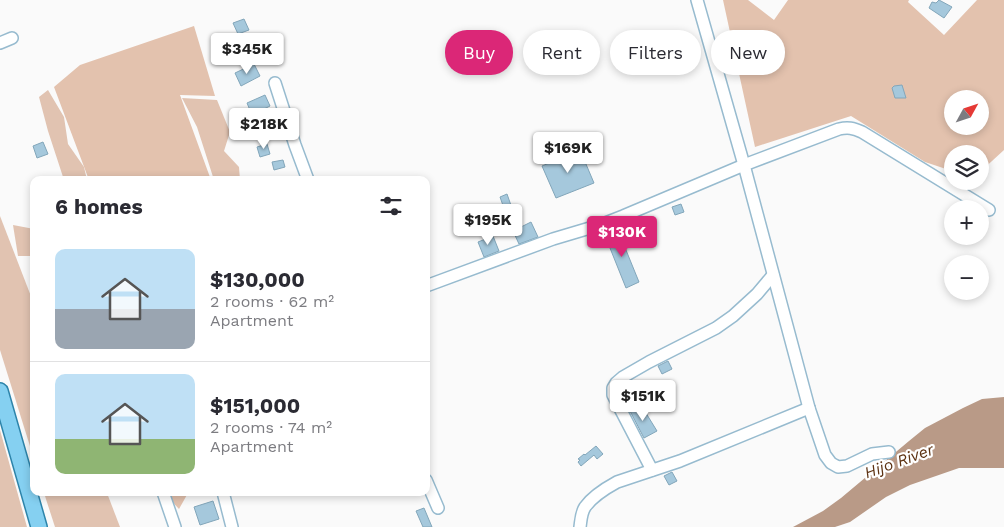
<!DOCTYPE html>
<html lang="en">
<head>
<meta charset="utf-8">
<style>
	:root { --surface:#fff; --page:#f7f7f7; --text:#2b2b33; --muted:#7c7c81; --line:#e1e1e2; --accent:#db2777 }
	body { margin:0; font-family:"Work Sans",sans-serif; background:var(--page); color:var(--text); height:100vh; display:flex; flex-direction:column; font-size:19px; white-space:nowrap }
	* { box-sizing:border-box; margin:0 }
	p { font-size:16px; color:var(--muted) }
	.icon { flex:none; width:28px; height:28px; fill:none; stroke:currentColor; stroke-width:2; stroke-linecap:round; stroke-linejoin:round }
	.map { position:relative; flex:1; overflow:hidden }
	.details { position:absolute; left:30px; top:176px; width:400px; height:320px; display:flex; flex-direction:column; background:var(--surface); border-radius:10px; box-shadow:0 2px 8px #0003 }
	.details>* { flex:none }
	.hud { position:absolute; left:445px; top:30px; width:475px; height:45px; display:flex; gap:10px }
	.needle { width:32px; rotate:50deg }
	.tools { position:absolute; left:944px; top:90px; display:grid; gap:10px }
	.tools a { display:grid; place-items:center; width:45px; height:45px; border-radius:50%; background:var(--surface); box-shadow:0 2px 8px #0003; font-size:25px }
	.price { position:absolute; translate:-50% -42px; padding:0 11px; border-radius:5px; background:#fff; color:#222; font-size:16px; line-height:32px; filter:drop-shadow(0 1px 2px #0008) }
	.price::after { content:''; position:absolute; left:50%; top:30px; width:15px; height:11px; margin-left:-8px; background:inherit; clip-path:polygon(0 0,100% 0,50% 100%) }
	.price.active { background:var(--accent); color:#fff }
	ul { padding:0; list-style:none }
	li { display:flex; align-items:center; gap:15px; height:125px; padding:0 25px }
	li+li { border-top:1px solid var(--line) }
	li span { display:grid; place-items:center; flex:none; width:140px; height:100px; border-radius:10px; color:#555 }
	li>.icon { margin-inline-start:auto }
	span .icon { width:60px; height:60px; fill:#fffc; stroke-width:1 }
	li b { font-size:21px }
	h2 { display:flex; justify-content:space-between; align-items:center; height:60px; padding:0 25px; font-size:21px }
	.chip { padding:0 18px; border-radius:22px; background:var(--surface); box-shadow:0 2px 8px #0003; font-size:18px; line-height:45px }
	.chip.active { background:var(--accent); color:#fff }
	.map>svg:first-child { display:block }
</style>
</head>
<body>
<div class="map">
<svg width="1004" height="527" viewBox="0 0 1004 527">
	<rect width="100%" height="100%" fill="#fafafa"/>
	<g fill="#e1c3b1">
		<path d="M48,90L64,117L68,144L84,167L87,180H64L48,131L39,97Z"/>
		<path d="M182,98L217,100L230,132L224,151L239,167L240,180H214L197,127Z"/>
		<path d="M0,216L34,304V459L0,350Z"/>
		<path d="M13,225L34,229V256H18Z"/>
		<path d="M0,430L27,527H0Z"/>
		<path d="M44,493H107L120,527H55Z"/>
	</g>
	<g fill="#e3c2ae" fill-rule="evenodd">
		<path d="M723,0H748L774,20L788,0H909L908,2L944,35L977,0H1004V150L980,172V154H952V171L925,162L851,116L755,147ZM952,99H980V126H952Z"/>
		<path d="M194,26L215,96L180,95L211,180H89L54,87L80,65Z"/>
		<path d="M164,493H188L179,509Z"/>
	</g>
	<path fill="#b99a87" d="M1004,397V468H959L910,485L886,497L850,522L835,527H793L823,511L841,498L909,441L925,428L963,408L982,399Z"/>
	<g fill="#a5c8dc" stroke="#82a6ba">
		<path d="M939,0L952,7L944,18L929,8L932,2L936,3Z"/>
		<path d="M244,19L249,30L238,34L233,23Z"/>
		<path d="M648,35L652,44L637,50L634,41Z"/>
		<path d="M254,64L260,76L241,86L235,73Z"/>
		<path d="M902,85L906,98H895L892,88L894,86Z"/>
		<path d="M265,95L270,106L252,115L247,103Z"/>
		<path d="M43,142L48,154L37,158L33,146Z"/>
		<path d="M267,144L270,154L260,157L257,147Z"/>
		<path d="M580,150L594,183L556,198L542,166Z"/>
		<path d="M283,160L285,167L274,170L272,162Z"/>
		<path d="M507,194L513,211L506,214L500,197Z"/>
		<path d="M681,204L684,212L675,215L672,207Z"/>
		<path d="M531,222L538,237L519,244L513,231Z"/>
		<path d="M617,228L639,282L626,288L604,233Z"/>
		<path d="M493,236L499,251L484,257L478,242Z"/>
		<path d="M668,361L672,369L662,374L658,366Z"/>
		<path d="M641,405L657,431L644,438L630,411Z"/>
		<path d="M596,446L603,454L597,459L594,455L581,466L578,462L580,460L578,459L584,454L585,455Z"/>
		<path d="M672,472L677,481L669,485L664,476Z"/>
		<path d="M213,501L219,519L200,525L194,507Z"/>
		<path d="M424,508L432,527H423L416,511Z"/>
	</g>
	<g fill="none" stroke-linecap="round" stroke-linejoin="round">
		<g stroke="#97bbcf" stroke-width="14">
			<g id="minor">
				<path d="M697,0L744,165L809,408L825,455L831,463L838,467L847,466L872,454L889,452"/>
				<path d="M0,43L12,38"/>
				<path d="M275,83L295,145L308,180"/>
				<path d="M426,286L553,239L600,225L623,216L744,165L839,129C848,127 853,128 862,132L989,210"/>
				<path d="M652,470L613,395V388L616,383L623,377L649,362L716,328L733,316L757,294L773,275"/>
				<path d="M426,480L438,508"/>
				<path d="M163,492L175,527"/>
				<path d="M223,492L232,527"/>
				<path d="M580,527C581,520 581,513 585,507C592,497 606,488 617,482L680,461L809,408"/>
			</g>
		</g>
		<g stroke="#2d84aa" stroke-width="18">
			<path id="major" d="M0,391L39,527"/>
		</g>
		<use href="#minor" stroke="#fff" stroke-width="11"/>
		<use href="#major" stroke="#85d0f1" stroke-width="15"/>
	</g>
	<g text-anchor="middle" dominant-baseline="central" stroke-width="4.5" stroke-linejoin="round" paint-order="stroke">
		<g font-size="16" font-style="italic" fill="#5c3111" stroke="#fff">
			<text transform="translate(899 461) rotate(-20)">Hijo River</text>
		</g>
	</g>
</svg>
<div class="tools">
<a><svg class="needle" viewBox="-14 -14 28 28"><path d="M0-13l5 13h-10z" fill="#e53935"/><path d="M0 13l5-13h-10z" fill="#7c7c81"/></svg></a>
<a><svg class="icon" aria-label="layers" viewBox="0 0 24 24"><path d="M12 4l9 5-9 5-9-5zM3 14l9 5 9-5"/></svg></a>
<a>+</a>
<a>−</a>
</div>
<b class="price" style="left:247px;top:75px">$345K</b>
<b class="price" style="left:264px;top:150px">$218K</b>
<b class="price" style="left:568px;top:174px">$169K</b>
<b class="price" style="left:488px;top:246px">$195K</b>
<b class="price active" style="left:622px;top:258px">$130K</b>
<b class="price" style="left:643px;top:422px">$151K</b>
<div class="hud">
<a class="chip active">Buy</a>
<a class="chip">Rent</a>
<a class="chip">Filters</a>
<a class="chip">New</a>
</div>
<section class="details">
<h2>6 homes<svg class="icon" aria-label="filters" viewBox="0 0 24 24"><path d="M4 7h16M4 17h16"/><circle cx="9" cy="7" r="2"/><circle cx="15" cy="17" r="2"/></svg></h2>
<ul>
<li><span style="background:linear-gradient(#bfe0f5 60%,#9aa5b1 0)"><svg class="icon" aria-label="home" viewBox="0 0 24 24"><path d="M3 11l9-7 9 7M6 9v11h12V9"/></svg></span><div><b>$130,000</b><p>2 rooms · 62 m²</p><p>Apartment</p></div></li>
<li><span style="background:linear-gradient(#bfe0f5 65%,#8fb573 0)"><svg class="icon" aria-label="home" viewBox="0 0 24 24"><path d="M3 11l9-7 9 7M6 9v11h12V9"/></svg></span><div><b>$151,000</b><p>2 rooms · 74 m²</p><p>Apartment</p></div></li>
</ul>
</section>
</div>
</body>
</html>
